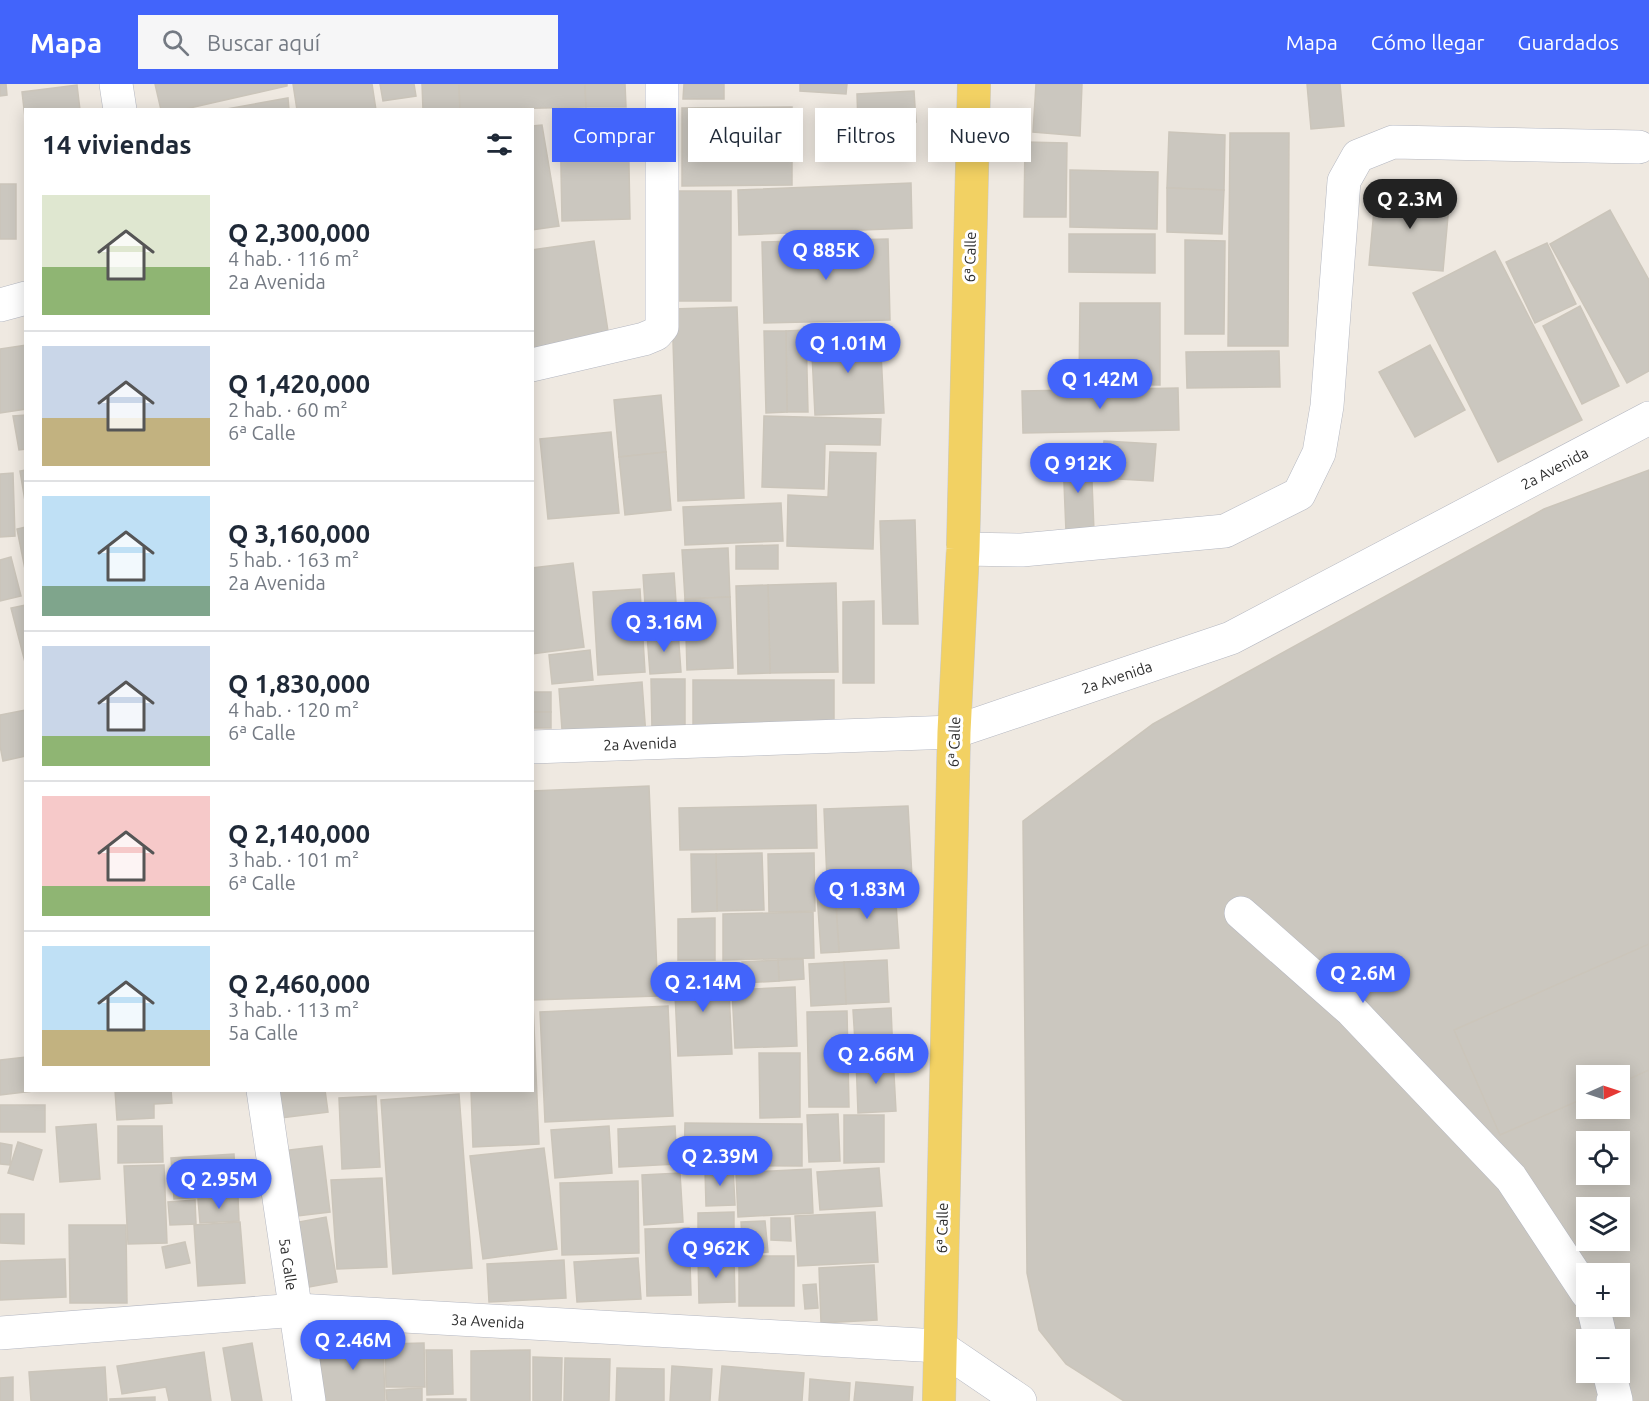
<!DOCTYPE html>
<html lang="es">
<head>
<meta charset="utf-8">
<style>
	:root { --surface:#fff; --page:#f6f6f7; --text:#1f2937; --muted:#747a83; --line:#e0e1e3; --accent:#4264fb }
	body { margin:0; font-family:Ubuntu,sans-serif; background:var(--page); color:var(--text); height:100vh; display:flex; flex-direction:column; font-size:22px; white-space:nowrap }
	* { box-sizing:border-box; margin:0 }
	p { font-size:20px; color:var(--muted) }
	.icon { flex:none; width:33px; height:33px; fill:none; stroke:currentColor; stroke-width:2; stroke-linecap:round; stroke-linejoin:round }
	.map { position:relative; flex:1; overflow:hidden }
	.side { position:absolute; left:24px; top:24px; width:510px; height:984px; display:flex; flex-direction:column; background:var(--surface); border-radius:0px; box-shadow:0 3px 15px #0003 }
	.side>* { flex:none }
	.hud { position:absolute; left:552px; top:24px; width:570px; height:54px; display:flex; gap:12px }
	.needle { width:39px; rotate:87deg }
	.buttons { position:absolute; left:1576px; top:981px; display:grid; gap:12px }
	.buttons a { display:grid; place-items:center; width:54px; height:54px; border-radius:0px; background:var(--surface); box-shadow:0 3px 15px #0003; font-size:30px }
	.price { position:absolute; translate:-50% -51px; padding:0 14px; border-radius:21px; background:var(--accent); color:#fff; font-size:20px; line-height:39px; filter:drop-shadow(0 2px 3px #0008) }
	.price::after { content:''; position:absolute; left:50%; top:36px; width:18px; height:14px; margin-left:-9px; background:inherit; clip-path:polygon(0 0,100% 0,50% 100%) }
	.price.active { background:#222; color:#fff }
	ul { padding:0; list-style:none }
	li { display:flex; align-items:center; gap:18px; height:150px; padding:0 18px }
	li+li { border-top:2px solid var(--line) }
	li span { display:grid; place-items:center; flex:none; width:168px; height:120px; border-radius:0px; color:#555 }
	li>.icon { margin-inline-start:auto }
	span .icon { width:72px; height:72px; fill:#fffc; stroke-width:1 }
	li b { font-size:26px }
	h2 { display:flex; justify-content:space-between; align-items:center; height:72px; padding:0 18px; font-size:26px }
	.tag { padding:0 21px; border-radius:0px; background:var(--surface); box-shadow:0 3px 15px #0003; font-size:21px; line-height:54px }
	.tag.active { background:var(--accent); color:#fff }
	header { display:flex; align-items:center; gap:36px; box-sizing:border-box; height:84px; padding:0 30px; background:var(--accent); color:#fff }
	header strong { font-size:28px }
	nav { display:flex; gap:33px; margin-inline-start:auto; font-size:21px }
	.search { width:420px; height:54px; background:var(--page); display:flex; align-items:center; gap:15px; box-sizing:border-box; padding:0 21px; border-radius:0px; color:var(--muted); font-size:22px }
	.map>svg:first-child { display:block }
</style>
</head>
<body>
<header>
<strong>Mapa</strong>
<div class="search"><svg class="icon" aria-label="search" viewBox="0 0 24 24"><circle cx="10" cy="10" r="6"/><path d="M15 15l6 6"/></svg>Buscar aquí</div>
<nav><a>Mapa</a><a>Cómo llegar</a><a>Guardados</a></nav>
</header>
<div class="map">
<svg width="1649" height="1317" viewBox="0 0 1649 1317">
	<rect width="100%" height="100%" fill="#efe9e1"/>
	<g fill="#cbc7bf" stroke="#cbc5ba" stroke-width="1.5" fill-rule="evenodd">
		<path d="M0,0H6L7,11L0,12Z"/>
		<path d="M155,0H287V2L181,26H161Z"/>
		<path d="M293,0H372L376,26H297Z"/>
		<path d="M380,0H414L416,12L383,17Z"/>
		<path d="M422,0H459L460,26H423Z"/>
		<path d="M459,0H585L586,23L460,26Z"/>
		<path d="M585,0H625L626,23H586Z"/>
		<path d="M684,0H724V15H683Z"/>
		<path d="M800,0H847L846,10L800,7Z"/>
		<path d="M1036,0H1082L1080,52L1033,48Z"/>
		<path d="M1307,0H1340L1344,42L1311,45Z"/>
		<path d="M77,1L80,26H26V42L22,8Z"/>
		<path d="M914,7L916,38L858,40L857,10Z"/>
		<path d="M288,14L289,26H221Z"/>
		<path d="M792,23V101L682,102V24Z"/>
		<path d="M628,30L630,135L562,137L560,32Z"/>
		<path d="M542,41L559,142L532,146V42Z"/>
		<path d="M1169,48L1225,51L1224,106L1167,104Z"/>
		<path d="M1230,49H1289L1288,262H1228Z"/>
		<path d="M1025,58L1067,59L1066,133H1024Z"/>
		<path d="M1070,86L1158,88L1157,145L1070,143Z"/>
		<path d="M911,99L912,144L739,151L738,106Z"/>
		<rect x="0" y="100" width="16" height="55"/>
		<path d="M1167,104L1224,106L1222,150L1167,148Z"/>
		<path d="M1376,104L1450,110L1443,187L1369,181Z"/>
		<path d="M672,107H731V217H673Z"/>
		<path d="M1610,126L1649,196V287L1627,299L1550,160Z"/>
		<path d="M1069,150H1155V189L1069,188Z"/>
		<path d="M888,155L890,236L764,239L762,158Z"/>
		<path d="M1185,156L1225,157L1224,250H1185Z"/>
		<path d="M594,157L610,260L532,273V166Z"/>
		<path d="M1547,159L1576,220L1535,239L1506,178Z"/>
		<path d="M1495,167L1582,336L1498,378L1413,209Z"/>
		<path d="M1080,219H1160V301L1079,300Z"/>
		<path d="M1580,222L1619,302L1582,320L1543,242Z"/>
		<path d="M737,223L744,414L678,417L672,225Z"/>
		<path d="M806,246L808,328H787L786,247Z"/>
		<path d="M764,247H786L787,328L766,329Z"/>
		<path d="M880,248L884,329L815,331L811,250Z"/>
		<path d="M26,261V325L0,329V265Z"/>
		<path d="M1430,261L1465,326L1415,353L1379,288Z"/>
		<path d="M1279,267L1280,303L1187,304L1186,268Z"/>
		<path d="M1178,304L1179,346L1023,349L1022,307Z"/>
		<path d="M661,311L666,368L619,373L614,316Z"/>
		<path d="M26,331V365L19,366L13,332Z"/>
		<path d="M764,332L881,335L880,361L825,360L824,405L762,403Z"/>
		<path d="M611,348L619,429L548,435L540,355Z"/>
		<path d="M1104,357L1156,360L1153,397L1101,394Z"/>
		<path d="M666,368L671,426L625,431L619,373Z"/>
		<path d="M830,368L876,369L873,465L787,462L788,411L828,413Z"/>
		<path d="M1091,373L1094,447L1066,448L1063,374Z"/>
		<path d="M26,386V423L20,387Z"/>
		<path d="M1649,386V1317H1124L1066,1280L1039,1246L1027,1189L1023,737L1153,640L1544,425ZM1587,992H1620V1024H1587ZM1587,1058H1620V1090H1587ZM1587,1124H1620V1156H1587ZM1587,1190H1620V1222H1587ZM1587,1256H1620V1288H1587Z"/>
		<path d="M13,389L15,452L0,453V390Z"/>
		<path d="M781,419L783,457L685,461L683,423Z"/>
		<path d="M915,436L918,540H883L880,437Z"/>
		<path d="M26,443V490L17,445Z"/>
		<path d="M778,461V485H736V462Z"/>
		<path d="M728,464L730,513L685,515L682,466Z"/>
		<path d="M11,473L21,512L0,517V476Z"/>
		<path d="M573,479L584,563L532,570V484Z"/>
		<path d="M674,489L678,547L647,550L643,491Z"/>
		<path d="M836,499L838,588L770,589L768,501Z"/>
		<path d="M768,501L770,589L738,590L736,502Z"/>
		<path d="M640,505L645,588L598,591L593,508Z"/>
		<path d="M730,513L733,584L687,586L685,515Z"/>
		<path d="M874,517V599H843V518Z"/>
		<path d="M26,521V582L11,524Z"/>
		<path d="M678,547L681,588L650,590L647,550Z"/>
		<path d="M590,566L593,596L552,600L549,571Z"/>
		<path d="M651,595H685V644L652,645Z"/>
		<rect x="693" y="596" width="141" height="46"/>
		<path d="M642,598L646,652L563,659L559,605Z"/>
		<rect x="532" y="608" width="19" height="20"/>
		<path d="M26,626V672L3,677L0,662V631Z"/>
		<rect x="532" y="628" width="19" height="16"/>
		<path d="M649,702L658,912L532,916V707Z"/>
		<path d="M816,721L817,764L680,766L679,724Z"/>
		<path d="M908,722L912,793L827,797L824,725Z"/>
		<path d="M762,769L764,826L717,827L716,770Z"/>
		<path d="M814,769L815,827L769,828L768,770Z"/>
		<path d="M691,770H716L717,827L692,828Z"/>
		<path d="M895,804L899,864L839,868L835,807Z"/>
		<path d="M835,807L839,868L821,869L817,809Z"/>
		<path d="M813,828L814,874L723,876V830Z"/>
		<path d="M715,834V876H678V835Z"/>
		<path d="M1649,860V986L1620,999V992H1587V1013L1500,1051L1454,946Z"/>
		<path d="M803,875L804,895L779,897L778,876Z"/>
		<path d="M778,876L779,897L743,899L742,878Z"/>
		<path d="M887,876L889,918L846,920L844,878Z"/>
		<path d="M844,878L846,920L811,922L809,880Z"/>
		<path d="M728,886L732,970L678,972L674,889Z"/>
		<path d="M795,903L797,962L735,964L732,906Z"/>
		<path d="M533,919L539,1060L473,1063L471,1006H532Z"/>
		<path d="M668,922L673,1032L545,1038L540,928Z"/>
		<path d="M891,924L893,972L856,974L853,926Z"/>
		<path d="M847,927L849,1023H809L807,928Z"/>
		<path d="M759,969H800V1033L760,1034Z"/>
		<path d="M893,972L896,1027L858,1029L856,974Z"/>
		<path d="M26,973V1006H42L0,1011V976Z"/>
		<path d="M115,1006H171L172,1019L154,1020V1034L117,1036Z"/>
		<path d="M278,1006H325L328,1028L281,1034Z"/>
		<path d="M459,1010L472,1184L393,1190L381,1016Z"/>
		<path d="M376,1012L380,1083L342,1085L339,1014Z"/>
		<rect x="0" y="1021" width="45" height="27"/>
		<path d="M838,1030L840,1077L809,1078L807,1031Z"/>
		<path d="M844,1031H884V1078L844,1079Z"/>
		<path d="M685,1039L802,1040V1082L684,1081Z"/>
		<path d="M96,1040L100,1095L60,1098L56,1043Z"/>
		<path d="M118,1042H162L163,1078L118,1079Z"/>
		<path d="M609,1042L612,1089L555,1094L551,1046Z"/>
		<path d="M675,1042L677,1080L619,1083L618,1045Z"/>
		<path d="M18,1058L42,1066L33,1096L8,1089Z"/>
		<path d="M0,1059L12,1061L10,1081L0,1080Z"/>
		<path d="M322,1062L330,1128L289,1133L282,1067Z"/>
		<path d="M544,1064L557,1165L483,1175L470,1072Z"/>
		<path d="M234,1070L236,1111L174,1115L171,1074Z"/>
		<path d="M164,1081L167,1159L128,1160L124,1082Z"/>
		<path d="M733,1083L735,1121L706,1122L705,1085Z"/>
		<path d="M879,1084L882,1122L820,1126L817,1088Z"/>
		<path d="M811,1085L813,1129L738,1133L736,1089Z"/>
		<path d="M680,1089L683,1138L644,1141L642,1091Z"/>
		<path d="M382,1094L387,1183L337,1185L331,1096Z"/>
		<path d="M638,1097L639,1169L562,1171L560,1099Z"/>
		<path d="M238,1113L239,1137L200,1139L198,1115Z"/>
		<path d="M195,1116L196,1140L170,1141L168,1118Z"/>
		<path d="M734,1128V1171L698,1172V1129Z"/>
		<path d="M875,1128L878,1178L798,1182L795,1132Z"/>
		<path d="M0,1130H24V1160L0,1159Z"/>
		<path d="M326,1133L337,1198L304,1204L293,1139Z"/>
		<path d="M771,1134H790L791,1157L771,1156Z"/>
		<path d="M765,1137L768,1168L743,1170L741,1138Z"/>
		<path d="M240,1138L245,1199L198,1202L194,1141Z"/>
		<path d="M69,1141H126L127,1219H70Z"/>
		<path d="M689,1144L691,1211L647,1212L645,1145Z"/>
		<path d="M185,1158L190,1179L166,1184L162,1163Z"/>
		<path d="M734,1171L735,1218L699,1219L698,1172Z"/>
		<rect x="739" y="1172" width="55" height="50"/>
		<path d="M638,1174L641,1215L577,1218L574,1178Z"/>
		<path d="M65,1175L66,1213L0,1216V1177Z"/>
		<path d="M564,1176L566,1214L489,1218L487,1180Z"/>
		<path d="M874,1181L877,1236L821,1239L819,1184Z"/>
		<path d="M816,1200L818,1224L805,1225L803,1201Z"/>
		<path d="M383,1257L385,1317H322L320,1259Z"/>
		<path d="M252,1259L262,1317H232L223,1264Z"/>
		<path d="M424,1259L425,1303H386L385,1260Z"/>
		<path d="M426,1266H452L453,1310L427,1311Z"/>
		<path d="M530,1266V1317H471V1267Z"/>
		<path d="M204,1268L211,1317H169L166,1303L122,1310L117,1282Z"/>
		<path d="M533,1273L562,1274L561,1317H533Z"/>
		<path d="M565,1274L610,1275L609,1317H564Z"/>
		<path d="M672,1282L712,1285L710,1317H670Z"/>
		<path d="M722,1282L804,1289L802,1317H719Z"/>
		<path d="M105,1283L107,1317H31L29,1288Z"/>
		<path d="M617,1284L664,1285V1317H616Z"/>
		<path d="M13,1293V1317H0V1294Z"/>
		<path d="M810,1295L850,1299L849,1317H809Z"/>
		<path d="M856,1298L913,1303L912,1317H854Z"/>
		<path d="M422,1304V1317H387L386,1306Z"/>
		<path d="M155,1313V1317H110V1315Z"/>
		<rect x="427" y="1315" width="39" height="2"/>
	</g>
	<g fill="none" stroke-linecap="round" stroke-linejoin="round">
		<g stroke="#b4b7c1" stroke-width="34">
			<g id="minor">
				<path d="M116,0L120,26"/>
				<path d="M0,221L26,214"/>
				<path d="M532,281L644,255L656,250L662,243V0"/>
				<path d="M963,465L1022,466L1225,447L1299,410L1319,369L1327,322L1344,97L1358,72L1393,58L1639,63"/>
				<path id="s1" d="M532,663L954,648L1231,554L1649,334"/>
				<path d="M1241,829L1352,927L1511,1094L1587,1209"/>
				<path id="s2" d="M263,1006L309,1317"/>
				<path d="M1593,1222L1601,1256"/>
				<path id="s3" d="M0,1249L297,1226L939,1262"/>
				<path d="M939,1262L1020,1317"/>
				<path d="M1609,1288L1616,1316L1613,1317"/>
			</g>
		</g>
		<g stroke="#c9c9c9" stroke-width="34">
			<path id="major" d="M939,1317L954,648L963,465L974,0"/>
		</g>
		<use href="#minor" stroke="#fff" stroke-width="33"/>
		<use href="#major" stroke="#f2d163" stroke-width="33"/>
	</g>
	<g text-anchor="middle" dominant-baseline="central" stroke-width="6" stroke-linejoin="round" paint-order="stroke">
		<g font-size="15" fill="#2e2e2e" stroke="#fff">
			<text transform="translate(970 173) rotate(-89)">6ª Calle</text>
			<text stroke="none"><textPath href="#s1" startOffset="1080">2a Avenida</textPath></text>
			<text stroke="none"><textPath href="#s1" startOffset="594">2a Avenida</textPath></text>
			<text transform="translate(954 658) rotate(-88)">6ª Calle</text>
			<text stroke="none"><textPath href="#s1" startOffset="108">2a Avenida</textPath></text>
			<text transform="translate(942 1144) rotate(-89)">6ª Calle</text>
			<text stroke="none"><textPath href="#s2" startOffset="176">5a Calle</textPath></text>
			<text stroke="none"><textPath href="#s3" startOffset="489">3a Avenida</textPath></text>
		</g>
	</g>
</svg>
<div class="buttons">
<a><svg class="needle" viewBox="-14 -14 28 28"><path d="M0-13l5 13h-10z" fill="#e53935"/><path d="M0 13l5-13h-10z" fill="#747a83"/></svg></a>
<a><svg class="icon" aria-label="locate" viewBox="0 0 24 24"><circle cx="12" cy="12" r="6"/><path d="M12 2v4M12 18v4M2 12h4M18 12h4"/></svg></a>
<a><svg class="icon" aria-label="layers" viewBox="0 0 24 24"><path d="M12 4l9 5-9 5-9-5zM3 14l9 5 9-5"/></svg></a>
<a>+</a>
<a>−</a>
</div>
<b class="price active" style="left:1410px;top:146px">Q 2.3M</b>
<b class="price" style="left:826px;top:197px">Q 885K</b>
<b class="price" style="left:848px;top:290px">Q 1.01M</b>
<b class="price" style="left:1100px;top:326px">Q 1.42M</b>
<b class="price" style="left:1078px;top:410px">Q 912K</b>
<b class="price" style="left:664px;top:569px">Q 3.16M</b>
<b class="price" style="left:867px;top:836px">Q 1.83M</b>
<b class="price" style="left:1363px;top:920px">Q 2.6M</b>
<b class="price" style="left:703px;top:929px">Q 2.14M</b>
<b class="price" style="left:876px;top:1001px">Q 2.66M</b>
<b class="price" style="left:720px;top:1103px">Q 2.39M</b>
<b class="price" style="left:219px;top:1126px">Q 2.95M</b>
<b class="price" style="left:716px;top:1195px">Q 962K</b>
<b class="price" style="left:353px;top:1287px">Q 2.46M</b>
<div class="hud">
<a class="tag active">Comprar</a>
<a class="tag">Alquilar</a>
<a class="tag">Filtros</a>
<a class="tag">Nuevo</a>
</div>
<section class="side">
<h2>14 viviendas<svg class="icon" aria-label="filters" viewBox="0 0 24 24"><path d="M4 7h16M4 17h16"/><circle cx="9" cy="7" r="2"/><circle cx="15" cy="17" r="2"/></svg></h2>
<ul>
<li><span style="background:linear-gradient(#dfe7d0 60%,#8fb573 0)"><svg class="icon" aria-label="home" viewBox="0 0 24 24"><path d="M3 11l9-7 9 7M6 9v11h12V9"/></svg></span><div><b>Q 2,300,000</b><p>4 hab. · 116 m²</p><p>2a Avenida</p></div></li>
<li><span style="background:linear-gradient(#c9d6e8 60%,#c2b280 0)"><svg class="icon" aria-label="home" viewBox="0 0 24 24"><path d="M3 11l9-7 9 7M6 9v11h12V9"/></svg></span><div><b>Q 1,420,000</b><p>2 hab. · 60 m²</p><p>6ª Calle</p></div></li>
<li><span style="background:linear-gradient(#bfe0f5 75%,#7fa58c 0)"><svg class="icon" aria-label="home" viewBox="0 0 24 24"><path d="M3 11l9-7 9 7M6 9v11h12V9"/></svg></span><div><b>Q 3,160,000</b><p>5 hab. · 163 m²</p><p>2a Avenida</p></div></li>
<li><span style="background:linear-gradient(#c9d6e8 75%,#8fb573 0)"><svg class="icon" aria-label="home" viewBox="0 0 24 24"><path d="M3 11l9-7 9 7M6 9v11h12V9"/></svg></span><div><b>Q 1,830,000</b><p>4 hab. · 120 m²</p><p>6ª Calle</p></div></li>
<li><span style="background:linear-gradient(#f6c9c9 75%,#8fb573 0)"><svg class="icon" aria-label="home" viewBox="0 0 24 24"><path d="M3 11l9-7 9 7M6 9v11h12V9"/></svg></span><div><b>Q 2,140,000</b><p>3 hab. · 101 m²</p><p>6ª Calle</p></div></li>
<li><span style="background:linear-gradient(#bfe0f5 70%,#c2b280 0)"><svg class="icon" aria-label="home" viewBox="0 0 24 24"><path d="M3 11l9-7 9 7M6 9v11h12V9"/></svg></span><div><b>Q 2,460,000</b><p>3 hab. · 113 m²</p><p>5a Calle</p></div></li>
</ul>
</section>
</div>
</body>
</html>
